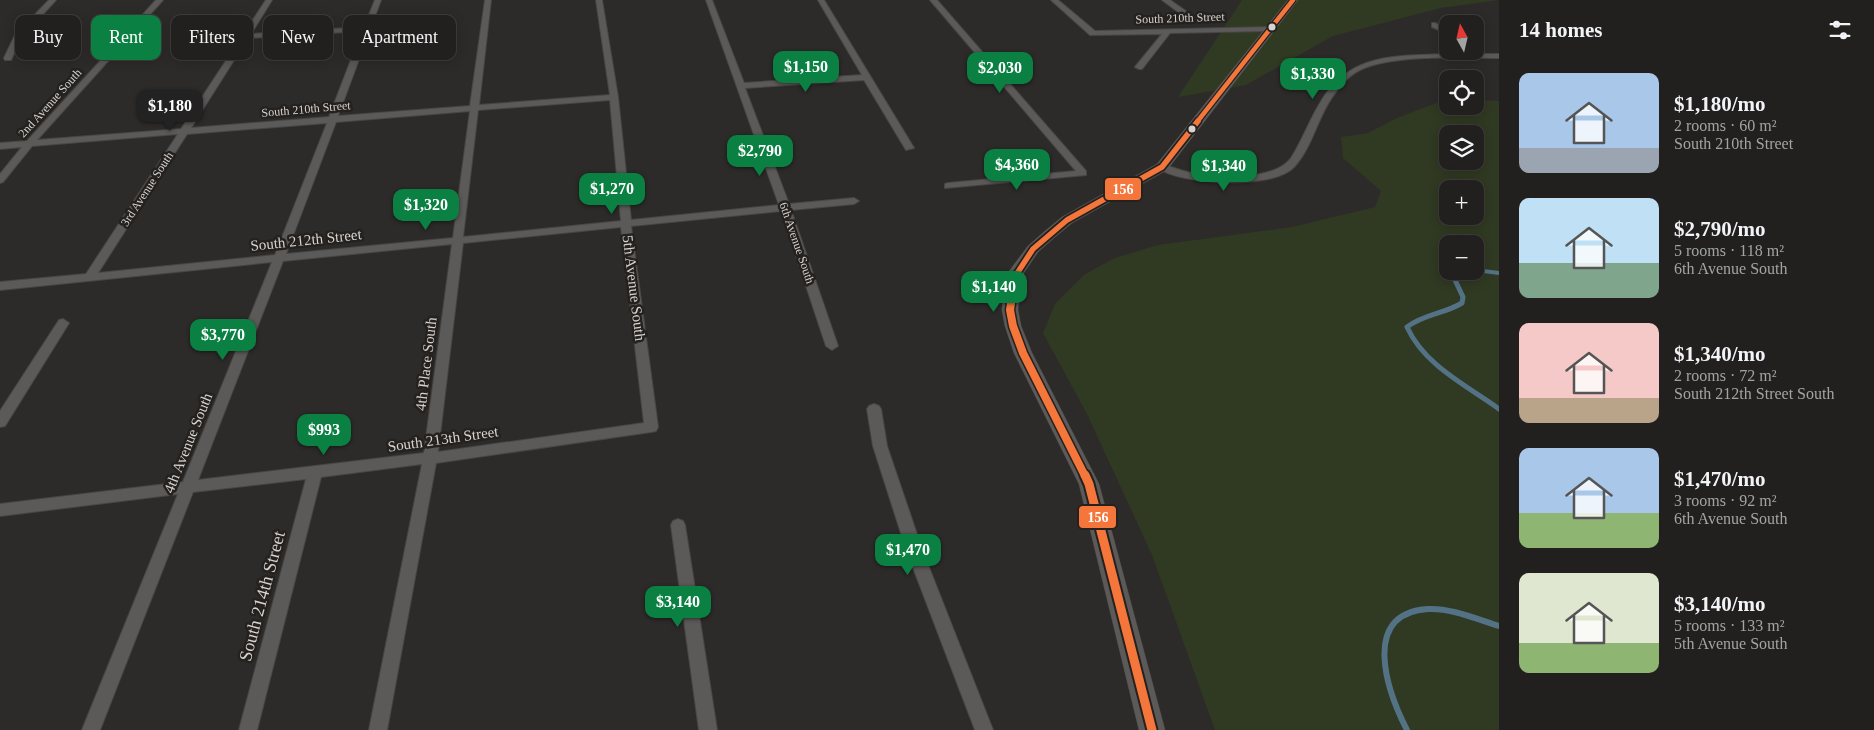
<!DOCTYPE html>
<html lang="en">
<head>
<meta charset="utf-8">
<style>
	:root { --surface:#22201f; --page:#2e2d2c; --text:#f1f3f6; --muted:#a2a3a4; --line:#3f3e3d; --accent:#0b8043 }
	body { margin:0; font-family:Georgia,serif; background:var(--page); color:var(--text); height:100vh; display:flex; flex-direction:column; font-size:19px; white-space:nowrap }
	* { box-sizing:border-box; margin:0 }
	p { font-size:16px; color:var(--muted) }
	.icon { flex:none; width:28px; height:28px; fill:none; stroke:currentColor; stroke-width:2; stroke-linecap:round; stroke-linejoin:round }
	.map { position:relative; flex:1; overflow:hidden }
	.panel { display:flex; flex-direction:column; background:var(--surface); width:375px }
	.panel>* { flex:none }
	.banner { position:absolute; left:15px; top:15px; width:475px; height:45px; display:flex; gap:10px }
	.needle { width:32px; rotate:352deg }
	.controls { position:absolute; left:1439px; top:15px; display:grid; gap:10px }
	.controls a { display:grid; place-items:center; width:45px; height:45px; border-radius:10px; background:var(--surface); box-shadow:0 2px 12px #0003,0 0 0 1px var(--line); font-size:25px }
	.price { position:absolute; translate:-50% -42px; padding:0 11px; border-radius:10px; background:var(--accent); color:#fff; font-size:16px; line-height:32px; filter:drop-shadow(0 1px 2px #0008) }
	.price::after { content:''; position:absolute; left:50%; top:30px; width:15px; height:11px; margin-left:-8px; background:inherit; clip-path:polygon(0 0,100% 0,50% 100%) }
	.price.on { background:#222; color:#fff }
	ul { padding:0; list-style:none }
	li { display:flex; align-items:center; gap:15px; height:125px; padding:0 20px }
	li span { display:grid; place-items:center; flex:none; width:140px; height:100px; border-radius:10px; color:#555 }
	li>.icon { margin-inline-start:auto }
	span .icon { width:60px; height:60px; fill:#fffc; stroke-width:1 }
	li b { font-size:21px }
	h2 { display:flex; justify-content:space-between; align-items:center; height:60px; padding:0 20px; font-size:21px }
	.tag { padding:0 18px; border-radius:10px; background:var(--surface); box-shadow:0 2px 12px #0003,0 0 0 1px var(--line); font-size:18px; line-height:45px }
	.tag.on { background:var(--accent); color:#fff }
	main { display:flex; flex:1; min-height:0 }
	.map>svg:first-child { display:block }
</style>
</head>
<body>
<main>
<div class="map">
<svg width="1499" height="730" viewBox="0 0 1499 730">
	<rect width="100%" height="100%" fill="#2d2b29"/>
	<g fill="#303922" fill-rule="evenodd">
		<path d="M1242,0H1499L1441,8L1333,36L1246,85L1178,97Z"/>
		<path d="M1447,99L1448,106H1475V100L1499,101V730H1215L1152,555L1087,414L1043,333L1055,304L1085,274L1115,258L1158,245L1292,227L1375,207L1381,191L1343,158L1341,137L1368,133L1397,118ZM1448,134H1475V161H1448ZM1448,189H1475V216H1448ZM1448,244H1475V271H1448Z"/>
	</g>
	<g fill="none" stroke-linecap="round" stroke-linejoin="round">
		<g stroke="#547286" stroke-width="4">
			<path d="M1475,270L1499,273"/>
			<path d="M1456,278L1466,271"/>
		</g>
		<path stroke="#547286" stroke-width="5" d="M1457,276L1455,280L1463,297L1462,303C1444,314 1424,314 1407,327C1425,366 1466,385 1499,409"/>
		<path stroke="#547286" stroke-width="6" d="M1407,730C1388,693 1359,613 1428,609C1452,608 1476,619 1499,626"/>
		<g stroke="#484644" stroke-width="2">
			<g id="street">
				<path d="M49,0H56L21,38L11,60H5L4,58L15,35Z"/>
				<path d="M156,0H163L37,140L181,129L266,0H272L251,34L364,27L375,0H381L338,116L470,106L485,0H491L479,105L610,95L596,0H602L618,97L631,220L779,205L706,0H712L744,83L862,75L818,0H824L914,148L906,150L864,80L745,88L789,204L854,198L859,201L854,204L791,210L838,346L832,350L826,346L781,211L631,226L658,427L656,431L651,432L436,463L387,730H369L422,464L321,477L257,730H239L306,479L193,492L100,730H82L178,494L0,516V504L183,482L272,262L0,290V282L86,274L178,134L32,146L3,182L0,183V174L22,147L0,149V143L27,141ZM362,31L329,117L191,128L248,38ZM610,100L621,221L463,237L478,110ZM470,111L453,238L286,254L336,122ZM327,123L275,255L98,273L187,134ZM621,227L644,423L438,452L463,243ZM452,244L424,453L198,480L283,261Z"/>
				<path d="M930,0H937L1086,171V175L945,188V184L948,183L1076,171Z"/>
				<path d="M1051,0H1058L1095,31L1268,27L1272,29L1268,31L1170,33L1142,69H1139L1135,67L1162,34L1090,35Z"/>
				<path d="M1162,0H1170L1200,21L1193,23Z"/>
				<path d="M1435,23L1448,29V34L1432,27V23Z"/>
				<path d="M1446,54H1499V58C1460,58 1395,54 1360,70C1347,76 1338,88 1331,99C1317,120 1312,147 1295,166C1280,183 1237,183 1215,182C1200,181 1168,177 1157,167L1162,164C1172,167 1182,171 1192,173C1218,178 1274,181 1291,158C1302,141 1309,121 1320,103C1349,53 1394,56 1446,54Z"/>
				<path d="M63,319L69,323L5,426L0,427V411L59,320Z"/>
				<path d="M874,404L879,406L881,409L887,446L923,552L993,730H975L907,552L873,446L867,409L869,406Z"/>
				<path d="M678,519L683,521L685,525L717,730H699L671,525L673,521Z"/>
			</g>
		</g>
		<g stroke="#484644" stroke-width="1">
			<path id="secondary" d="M1288,0H1298L1167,170L1072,223L1055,237L1038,252L1023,274L1019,294L1018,310L1021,326L1032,353L1099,484L1165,730H1139L1079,484L1014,353L1005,326L1002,310L1003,294L1007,274L1028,246L1045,231L1062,217L1157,164Z"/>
		</g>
		<use href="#street" fill="#5b5a59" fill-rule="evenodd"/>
		<use href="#secondary" fill="#5b5a59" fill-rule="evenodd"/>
		<g stroke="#25211e" stroke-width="7">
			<path id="bus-1-far3" d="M1197,122L1293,0"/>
		</g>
		<g stroke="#25211e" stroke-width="9">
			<path id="bus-1-far2" d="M1014,278L1033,249L1067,220L1162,167L1198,121"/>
		</g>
		<g stroke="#25211e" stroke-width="11">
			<path id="bus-1-far1" d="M1015,276L1010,310L1013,326L1023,353L1085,476"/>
		</g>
		<g stroke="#25211e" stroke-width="13">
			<path id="bus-1" d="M1085,475L1089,484L1152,730"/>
		</g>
		<use href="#bus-1-far3" stroke="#f5763a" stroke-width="4.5"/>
		<use href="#bus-1-far2" stroke="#f5763a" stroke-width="5.5"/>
		<use href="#bus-1-far1" stroke="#f5763a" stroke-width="8"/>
		<use href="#bus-1" stroke="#f5763a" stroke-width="9"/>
	</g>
	<g fill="#d6d3d1" stroke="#25211e" stroke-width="2">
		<circle cx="1272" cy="27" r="4.5"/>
		<circle cx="1192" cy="129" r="4.5"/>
	</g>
	<g text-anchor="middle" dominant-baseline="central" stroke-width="5" stroke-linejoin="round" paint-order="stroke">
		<g font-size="12" fill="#d6d3d1" stroke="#25211e">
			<text transform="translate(1180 18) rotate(-2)">South 210th Street</text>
			<text transform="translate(50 103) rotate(-48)">2nd Avenue South</text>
			<text transform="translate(306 109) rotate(-5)">South 210th Street</text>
			<text transform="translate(147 189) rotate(-57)">3rd Avenue South</text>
			<text transform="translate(797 243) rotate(71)">6th Avenue South</text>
		</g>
		<g font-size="15" fill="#d6d3d1" stroke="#25211e">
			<text transform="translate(306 240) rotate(-6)">South 212th Street</text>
			<text transform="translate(634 288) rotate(83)">5th Avenue South</text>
			<text transform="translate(426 364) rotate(-83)">4th Place South</text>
			<text transform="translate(443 439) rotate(-8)">South 213th Street</text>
			<text transform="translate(188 443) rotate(-68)">4th Avenue South</text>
		</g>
		<g font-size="18" fill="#d6d3d1" stroke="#25211e">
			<text transform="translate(262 596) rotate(-75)">South 214th Street</text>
		</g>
	</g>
	<g stroke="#25211e" stroke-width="2">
		<rect x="1104" y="177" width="38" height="24" rx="5" fill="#f5763a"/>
		<rect x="1078" y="505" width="39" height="24" rx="5" fill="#f5763a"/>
	</g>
	<g font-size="14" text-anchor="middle" font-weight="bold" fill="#fff">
		<text x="1123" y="194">156</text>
		<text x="1098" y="522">156</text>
	</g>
</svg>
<div class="controls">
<a><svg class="needle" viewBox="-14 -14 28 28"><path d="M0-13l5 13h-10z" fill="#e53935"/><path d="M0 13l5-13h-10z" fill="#a2a3a4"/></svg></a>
<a><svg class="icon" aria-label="locate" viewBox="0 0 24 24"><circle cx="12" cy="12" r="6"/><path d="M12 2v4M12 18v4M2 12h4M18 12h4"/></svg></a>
<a><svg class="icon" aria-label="layers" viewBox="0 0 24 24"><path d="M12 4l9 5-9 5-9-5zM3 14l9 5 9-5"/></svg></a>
<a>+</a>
<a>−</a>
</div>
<b class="price" style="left:806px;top:93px">$1,150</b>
<b class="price" style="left:1000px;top:94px">$2,030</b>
<b class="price" style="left:1313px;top:100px">$1,330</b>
<b class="price on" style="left:170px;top:132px">$1,180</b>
<b class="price" style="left:760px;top:177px">$2,790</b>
<b class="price" style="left:1017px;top:191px">$4,360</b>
<b class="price" style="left:1224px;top:192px">$1,340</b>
<b class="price" style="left:612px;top:215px">$1,270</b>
<b class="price" style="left:426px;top:231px">$1,320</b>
<b class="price" style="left:994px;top:313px">$1,140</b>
<b class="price" style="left:223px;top:361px">$3,770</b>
<b class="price" style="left:324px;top:456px">$993</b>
<b class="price" style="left:908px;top:576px">$1,470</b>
<b class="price" style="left:678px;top:628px">$3,140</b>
<div class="banner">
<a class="tag">Buy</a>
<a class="tag on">Rent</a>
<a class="tag">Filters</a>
<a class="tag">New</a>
<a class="tag">Apartment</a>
</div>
</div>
<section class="panel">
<h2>14 homes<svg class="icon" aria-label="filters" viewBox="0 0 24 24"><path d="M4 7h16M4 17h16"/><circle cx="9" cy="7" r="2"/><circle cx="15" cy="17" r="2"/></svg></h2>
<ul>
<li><span style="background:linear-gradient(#a9c7e8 75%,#9aa5b1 0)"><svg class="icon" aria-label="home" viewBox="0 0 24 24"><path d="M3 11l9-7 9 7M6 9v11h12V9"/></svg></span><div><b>$1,180/mo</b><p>2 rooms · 60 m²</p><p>South 210th Street</p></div></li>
<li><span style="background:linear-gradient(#bfe0f5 65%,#7fa58c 0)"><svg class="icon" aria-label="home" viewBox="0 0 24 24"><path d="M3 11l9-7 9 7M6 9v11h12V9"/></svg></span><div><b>$2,790/mo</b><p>5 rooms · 118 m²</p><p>6th Avenue South</p></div></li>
<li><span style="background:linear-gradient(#f6c9c9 75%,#b9a48a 0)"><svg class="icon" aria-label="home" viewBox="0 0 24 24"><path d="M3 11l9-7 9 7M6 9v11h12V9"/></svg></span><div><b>$1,340/mo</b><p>2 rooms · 72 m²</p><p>South 212th Street South</p></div></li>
<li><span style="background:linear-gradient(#a9c7e8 65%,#8fb573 0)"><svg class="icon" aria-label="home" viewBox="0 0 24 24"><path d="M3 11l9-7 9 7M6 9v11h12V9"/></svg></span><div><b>$1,470/mo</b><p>3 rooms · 92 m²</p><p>6th Avenue South</p></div></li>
<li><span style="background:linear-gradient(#dfe7d0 70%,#8fb573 0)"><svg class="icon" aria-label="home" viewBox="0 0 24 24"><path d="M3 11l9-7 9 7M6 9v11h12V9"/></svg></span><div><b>$3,140/mo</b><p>5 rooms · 133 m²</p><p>5th Avenue South</p></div></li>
</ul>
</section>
</main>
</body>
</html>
